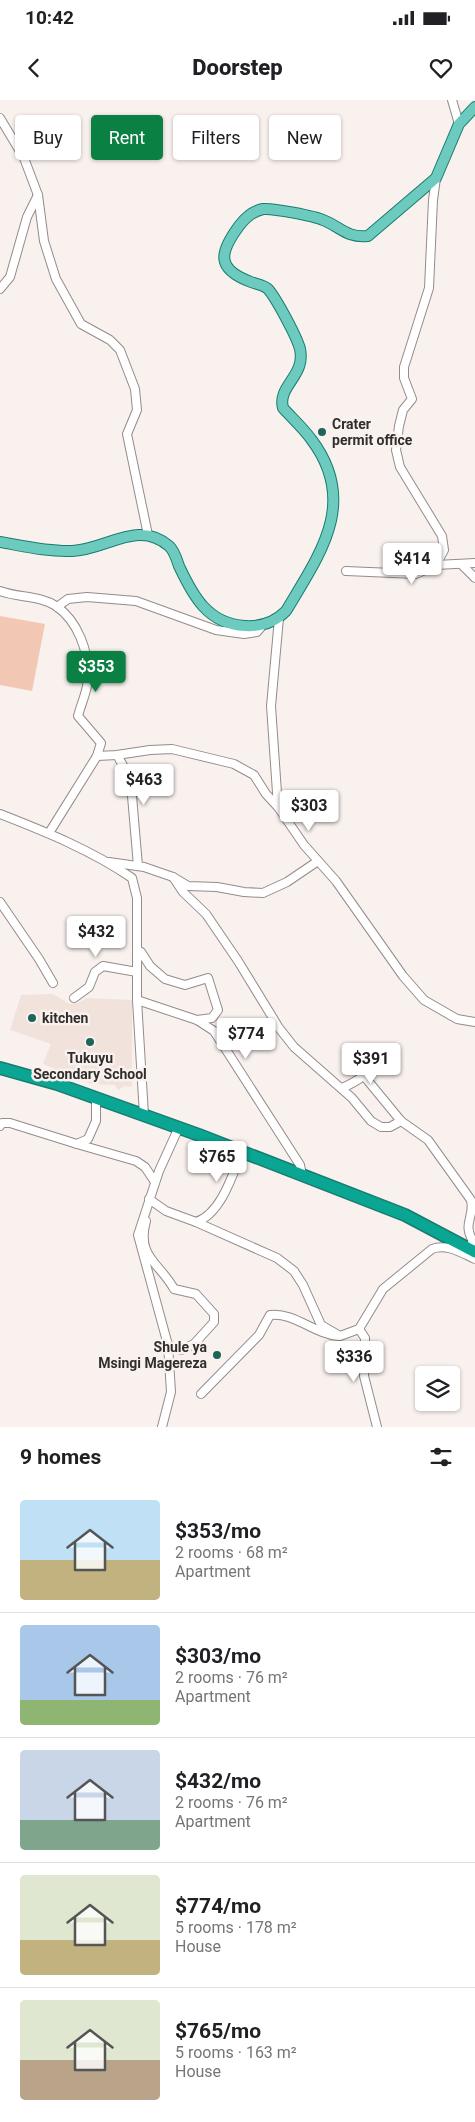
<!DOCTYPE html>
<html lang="en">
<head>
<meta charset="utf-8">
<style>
	:root { --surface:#fff; --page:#f2f2f2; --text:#202124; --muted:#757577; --line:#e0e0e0; --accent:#0b8043 }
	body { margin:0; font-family:Roboto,sans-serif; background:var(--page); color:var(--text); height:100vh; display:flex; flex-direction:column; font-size:19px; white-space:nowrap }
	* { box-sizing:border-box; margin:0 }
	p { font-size:16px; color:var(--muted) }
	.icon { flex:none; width:28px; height:28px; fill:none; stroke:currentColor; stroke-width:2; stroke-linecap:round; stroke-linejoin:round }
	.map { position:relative; height:1327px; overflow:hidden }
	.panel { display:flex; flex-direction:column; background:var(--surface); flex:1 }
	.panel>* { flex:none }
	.banner { position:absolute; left:15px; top:15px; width:445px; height:45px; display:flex; gap:10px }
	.fabs { position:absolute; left:415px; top:1266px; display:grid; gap:10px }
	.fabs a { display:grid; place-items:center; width:45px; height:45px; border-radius:5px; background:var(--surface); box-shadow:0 1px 4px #0004; font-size:25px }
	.price { position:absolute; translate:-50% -42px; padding:0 11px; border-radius:5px; background:#fff; color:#222; font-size:16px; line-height:32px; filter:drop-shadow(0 1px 2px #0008) }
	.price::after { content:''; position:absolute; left:50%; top:30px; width:15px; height:11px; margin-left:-8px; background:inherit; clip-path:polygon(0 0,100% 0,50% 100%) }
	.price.on { background:var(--accent); color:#fff }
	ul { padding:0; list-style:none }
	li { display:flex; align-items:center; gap:15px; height:125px; padding:0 20px }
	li+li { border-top:1px solid var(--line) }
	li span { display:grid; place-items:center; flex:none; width:140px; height:100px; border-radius:5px; color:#555 }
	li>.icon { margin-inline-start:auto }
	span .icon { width:60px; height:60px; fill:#fffc; stroke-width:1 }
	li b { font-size:21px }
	h2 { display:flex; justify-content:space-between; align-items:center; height:60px; padding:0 20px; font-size:21px }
	.chip { padding:0 18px; border-radius:5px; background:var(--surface); box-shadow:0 1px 4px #0004; font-size:18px; line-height:45px }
	.chip.on { background:var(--accent); color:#fff }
	.status { display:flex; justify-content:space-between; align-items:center; height:35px; padding:0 25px; background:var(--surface); direction:ltr }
	.status svg { height:14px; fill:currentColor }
	header { display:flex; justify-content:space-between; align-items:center; height:65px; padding:0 20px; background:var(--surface); font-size:22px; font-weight:800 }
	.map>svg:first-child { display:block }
</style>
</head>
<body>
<div class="status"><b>10:42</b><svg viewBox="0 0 49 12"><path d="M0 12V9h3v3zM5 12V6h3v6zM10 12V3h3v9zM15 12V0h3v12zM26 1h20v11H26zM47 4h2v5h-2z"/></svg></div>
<header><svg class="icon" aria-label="back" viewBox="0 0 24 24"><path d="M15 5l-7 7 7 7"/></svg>Doorstep<svg class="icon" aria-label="heart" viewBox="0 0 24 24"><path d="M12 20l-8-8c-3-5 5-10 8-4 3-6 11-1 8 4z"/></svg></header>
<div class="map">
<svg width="475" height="1327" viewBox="0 0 475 1327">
	<rect width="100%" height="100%" fill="#f9f1ee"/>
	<path fill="#f2e2dc" d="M53,894L69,904L78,903L87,898L132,900V987L125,986L118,990L115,985L91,984L43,964L51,944L10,930L21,895Z"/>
	<path fill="#f2c8b5" d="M0,516L45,524L32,591L0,585Z"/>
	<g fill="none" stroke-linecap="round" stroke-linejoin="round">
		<g stroke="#938c89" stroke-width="10">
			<g id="minor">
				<path d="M452,0L459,24"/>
				<path d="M0,18L24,58L38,95L44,141L56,179L81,224L110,240L120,250L135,289L137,310L127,334L148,435"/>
				<path d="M436,78L433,100L429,188L404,267V278L412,299L403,310L399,326L396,350L400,367L442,436L444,450L436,465"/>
				<path d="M0,189L10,177L27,117L38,95"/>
				<path d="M462,465L475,478"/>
				<path d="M346,471L416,474L436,465L475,463"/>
				<path d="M0,491C18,498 39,495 56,506C78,521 89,552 88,578C88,590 81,604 78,616L101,643L97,656L49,733"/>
				<path d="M57,507L68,499L87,497L136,501L216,530L244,534L257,532L263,525"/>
				<path d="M117,655L129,676L132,696L138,766"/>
				<path d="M97,656L117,655L150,650L172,649L234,664L254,675L266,694L278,707L304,745L336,781L403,876L424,900L457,919L475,922"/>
				<path d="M278,707L271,606L279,518"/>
				<path d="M0,714C46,732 91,750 132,778L137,798V900L144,1015"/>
				<path d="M109,762L144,767L173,777L188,786L217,787L244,792L263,793L287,782L318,761"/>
				<path d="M173,777L183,792L206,814L238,861L279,928L294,947L352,998L371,1021L381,1027H390L401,1021"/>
				<path d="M0,802L39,859L53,883"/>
				<path d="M137,850L141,852L150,866L165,879L185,885L208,878L218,910L212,918L197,920"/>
				<path d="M74,898L89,887L95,872L103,866L137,872"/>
				<path d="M137,900L197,920L214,931L300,1065L302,1075"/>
				<path d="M364,976L401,1021L428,1040L471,1100C475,1117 462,1123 473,1141L468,1149"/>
				<path d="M342,988C358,981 370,973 380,958"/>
				<path d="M0,1026L2,1023H10L77,1044L88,1039L96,1021V998"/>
				<path d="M77,1044L136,1061L145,1067L155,1082"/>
				<path d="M149,1099L166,1111L196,1122L277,1158L294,1171L303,1185L321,1225L340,1236L359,1229L383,1189L432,1149C446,1143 462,1153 475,1159"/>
				<path d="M146,1121C136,1157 160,1163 174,1189L196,1194L214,1214V1222L194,1244L181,1250L168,1245"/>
				<path d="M196,1122C221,1114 233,1074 242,1051"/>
				<path d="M359,1229L365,1238L364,1276L377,1327"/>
				<path d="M201,1294L259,1235L270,1215C294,1212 314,1234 338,1236"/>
				<path d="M162,1327L171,1292L168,1245L138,1135L159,1071L179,1027"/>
			</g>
		</g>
		<g stroke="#177c6f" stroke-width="12">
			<path id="major" d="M0,442C23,446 48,452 72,451C106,450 138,419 169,446C174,450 177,460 179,466C193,496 208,524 245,526C261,527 274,523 286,511C320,454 359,402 311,339C303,328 292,318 283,308C277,286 306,276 300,249C297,237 276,198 268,189C264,185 256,184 251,182C216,169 219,153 239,126C245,118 253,111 263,109C273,108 314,116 323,120C341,127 346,138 368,136L436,78L459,24L475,7"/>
		</g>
		<g stroke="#177c6f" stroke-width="14">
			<path id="highway" d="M0,968L57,984L199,1035L405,1115L475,1152"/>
		</g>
		<use href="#minor" stroke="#fff" stroke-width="8"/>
		<use href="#major" stroke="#6ccabe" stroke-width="10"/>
		<use href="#highway" stroke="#0aa693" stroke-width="11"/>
	</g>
	<g fill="#1d6559" stroke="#f9f1ee" stroke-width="2">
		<circle cx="322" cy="332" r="5"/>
		<circle cx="32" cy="918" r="5"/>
		<circle cx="90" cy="942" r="5"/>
		<circle cx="217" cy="1255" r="5"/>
	</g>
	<g text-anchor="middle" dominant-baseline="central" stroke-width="5" stroke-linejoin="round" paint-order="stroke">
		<g font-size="14" font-weight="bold" fill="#302e2c" stroke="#f9f1ee" text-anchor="start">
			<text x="332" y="324">Crater<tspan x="332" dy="16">permit office</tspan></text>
			<text x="42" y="918">kitchen</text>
			<text x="90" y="958" text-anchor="middle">Tukuyu<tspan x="90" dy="16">Secondary School</tspan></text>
			<text x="207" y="1247" text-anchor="end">Shule ya<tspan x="207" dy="16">Msingi Magereza</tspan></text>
		</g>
	</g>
</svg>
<div class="fabs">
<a><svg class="icon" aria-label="layers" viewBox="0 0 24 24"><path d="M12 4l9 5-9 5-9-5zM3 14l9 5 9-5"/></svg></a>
</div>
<b class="price" style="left:412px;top:485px">$414</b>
<b class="price on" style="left:96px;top:593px">$353</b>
<b class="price" style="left:144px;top:706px">$463</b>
<b class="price" style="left:309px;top:732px">$303</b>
<b class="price" style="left:96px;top:858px">$432</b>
<b class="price" style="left:246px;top:960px">$774</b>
<b class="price" style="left:371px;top:985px">$391</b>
<b class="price" style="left:217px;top:1083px">$765</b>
<b class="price" style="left:354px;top:1283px">$336</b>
<div class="banner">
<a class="chip">Buy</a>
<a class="chip on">Rent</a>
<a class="chip">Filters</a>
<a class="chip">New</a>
</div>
</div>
<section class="panel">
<h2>9 homes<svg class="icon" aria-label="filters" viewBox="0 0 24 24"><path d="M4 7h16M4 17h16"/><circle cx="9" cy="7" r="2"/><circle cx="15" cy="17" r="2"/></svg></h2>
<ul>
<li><span style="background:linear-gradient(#bfe0f5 60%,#c2b280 0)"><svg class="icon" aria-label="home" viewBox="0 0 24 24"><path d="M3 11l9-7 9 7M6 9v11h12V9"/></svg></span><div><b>$353/mo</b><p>2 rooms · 68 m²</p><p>Apartment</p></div></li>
<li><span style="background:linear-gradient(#a9c7e8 75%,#8fb573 0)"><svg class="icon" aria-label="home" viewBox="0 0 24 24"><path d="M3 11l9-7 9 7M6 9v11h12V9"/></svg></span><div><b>$303/mo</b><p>2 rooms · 76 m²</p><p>Apartment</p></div></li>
<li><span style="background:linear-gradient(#c9d6e8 70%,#7fa58c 0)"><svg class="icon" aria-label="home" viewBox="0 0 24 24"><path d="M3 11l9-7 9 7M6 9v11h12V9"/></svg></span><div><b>$432/mo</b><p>2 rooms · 76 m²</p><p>Apartment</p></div></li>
<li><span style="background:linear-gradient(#dfe7d0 65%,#c2b280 0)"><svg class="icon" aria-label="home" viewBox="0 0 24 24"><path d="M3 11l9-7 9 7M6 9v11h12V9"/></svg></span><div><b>$774/mo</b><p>5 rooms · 178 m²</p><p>House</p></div></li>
<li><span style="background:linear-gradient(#dfe7d0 60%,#b9a48a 0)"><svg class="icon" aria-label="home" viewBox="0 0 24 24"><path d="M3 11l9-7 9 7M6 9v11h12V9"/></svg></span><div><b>$765/mo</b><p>5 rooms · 163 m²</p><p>House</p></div></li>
</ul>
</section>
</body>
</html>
